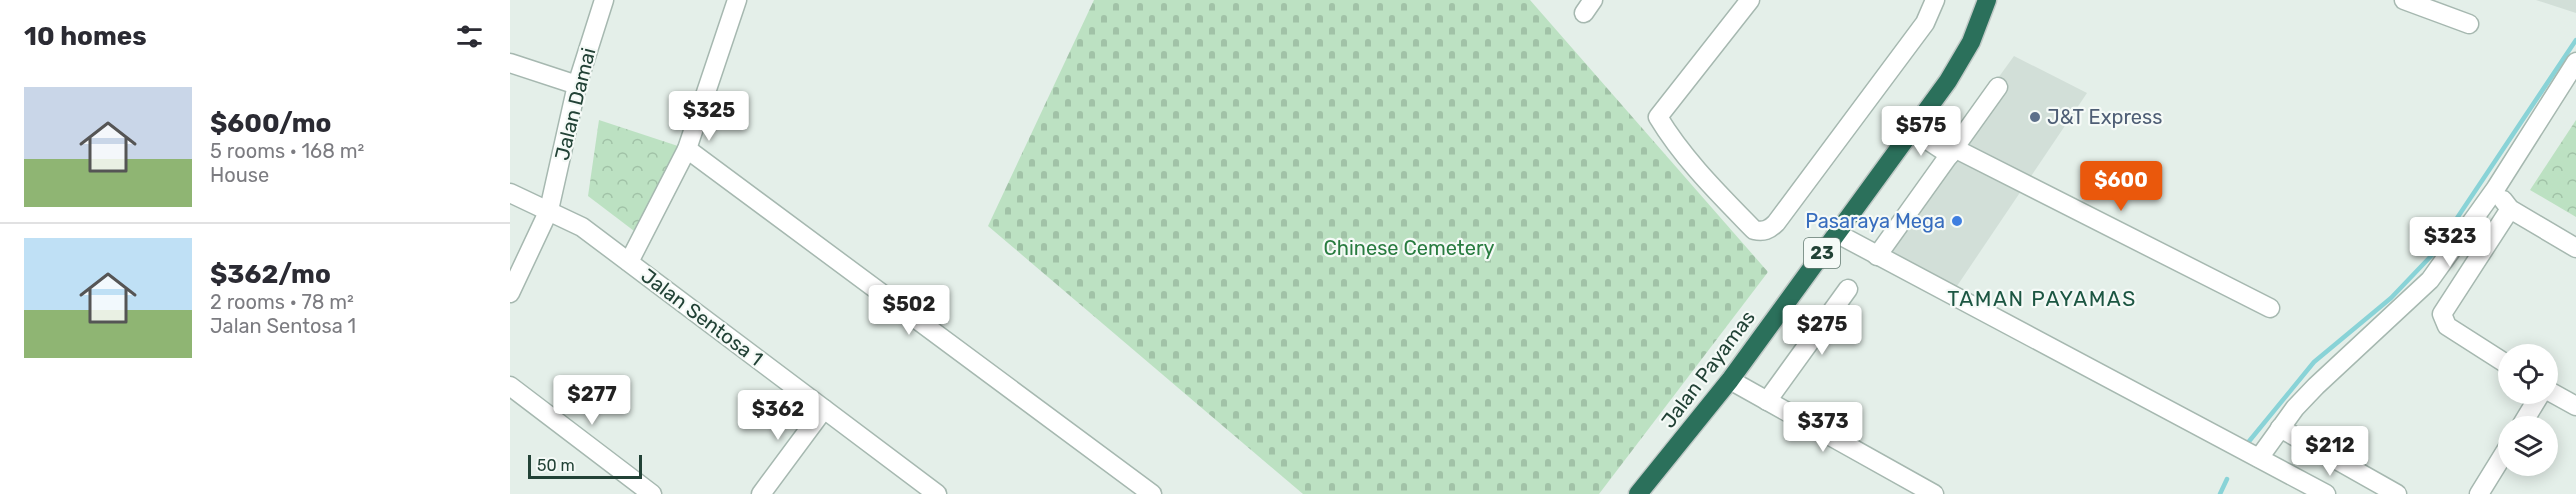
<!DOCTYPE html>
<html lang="en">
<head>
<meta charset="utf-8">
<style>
	:root { --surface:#fff; --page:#f7f7f7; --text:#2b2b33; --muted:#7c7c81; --line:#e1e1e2; --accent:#ea580c }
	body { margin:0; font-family:Rubik,sans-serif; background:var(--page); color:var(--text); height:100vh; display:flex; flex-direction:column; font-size:22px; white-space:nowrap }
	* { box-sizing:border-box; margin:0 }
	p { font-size:20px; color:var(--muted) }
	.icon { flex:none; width:33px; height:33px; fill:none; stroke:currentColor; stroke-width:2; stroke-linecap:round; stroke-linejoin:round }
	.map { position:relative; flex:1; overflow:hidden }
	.sheet { display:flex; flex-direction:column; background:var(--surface); width:510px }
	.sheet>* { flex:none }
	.fabs { position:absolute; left:1988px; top:344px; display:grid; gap:12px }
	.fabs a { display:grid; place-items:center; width:60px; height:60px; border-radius:50%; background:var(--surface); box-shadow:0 3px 15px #0003; font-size:30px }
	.scale { position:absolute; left:18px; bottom:15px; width:114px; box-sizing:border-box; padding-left:6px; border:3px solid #224236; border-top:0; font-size:16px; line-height:21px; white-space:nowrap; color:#224236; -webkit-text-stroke:4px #f5faf7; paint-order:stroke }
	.price { position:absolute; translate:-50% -51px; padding:0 14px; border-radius:6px; background:#fff; color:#222; font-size:20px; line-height:39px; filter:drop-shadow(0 2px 3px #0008) }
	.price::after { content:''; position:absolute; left:50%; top:36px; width:18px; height:14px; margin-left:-9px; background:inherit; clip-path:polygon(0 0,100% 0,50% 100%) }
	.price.selected { background:var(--accent); color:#fff }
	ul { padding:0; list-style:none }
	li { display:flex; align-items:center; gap:18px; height:150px; padding:0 24px }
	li+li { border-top:2px solid var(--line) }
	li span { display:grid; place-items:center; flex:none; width:168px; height:120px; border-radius:0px; color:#555 }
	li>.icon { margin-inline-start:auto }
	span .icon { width:72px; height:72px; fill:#fffc; stroke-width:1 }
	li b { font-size:26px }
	h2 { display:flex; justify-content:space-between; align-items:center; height:72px; padding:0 24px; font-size:26px }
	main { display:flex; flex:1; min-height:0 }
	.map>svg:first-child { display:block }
</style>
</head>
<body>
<main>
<section class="sheet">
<h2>10 homes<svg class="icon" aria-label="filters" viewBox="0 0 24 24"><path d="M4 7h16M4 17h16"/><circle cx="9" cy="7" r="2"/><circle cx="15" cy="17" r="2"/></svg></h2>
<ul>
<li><span style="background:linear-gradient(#c9d6e8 60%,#8fb573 0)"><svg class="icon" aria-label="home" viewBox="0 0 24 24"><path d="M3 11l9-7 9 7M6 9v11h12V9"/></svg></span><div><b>$600/mo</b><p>5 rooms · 168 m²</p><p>House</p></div></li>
<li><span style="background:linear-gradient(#bfe0f5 60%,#8fb573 0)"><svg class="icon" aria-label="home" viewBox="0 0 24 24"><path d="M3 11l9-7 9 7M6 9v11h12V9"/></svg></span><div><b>$362/mo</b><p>2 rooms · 78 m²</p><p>Jalan Sentosa 1</p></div></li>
</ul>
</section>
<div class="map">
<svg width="2066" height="494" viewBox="0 0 2066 494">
	<defs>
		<pattern id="forest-crowns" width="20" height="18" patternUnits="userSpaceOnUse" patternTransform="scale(1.5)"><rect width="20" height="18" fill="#bce1c2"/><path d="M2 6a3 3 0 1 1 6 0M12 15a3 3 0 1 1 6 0" fill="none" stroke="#a1c2a7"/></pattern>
		<pattern id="cemetery-stones" width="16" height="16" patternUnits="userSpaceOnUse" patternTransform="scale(1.5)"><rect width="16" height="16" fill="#bce1c2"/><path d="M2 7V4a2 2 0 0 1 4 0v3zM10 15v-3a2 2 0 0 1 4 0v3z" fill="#a1c2a7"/></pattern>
	</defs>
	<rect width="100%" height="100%" fill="#e4efe9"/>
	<g fill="#d2dfd8">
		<path d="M2026,0H2066V13Z"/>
		<path d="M1504,56L1577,93L1443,292L1365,248Z"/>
	</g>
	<g fill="url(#forest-crowns)">
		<path d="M89,120L177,149L132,237L78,196Z"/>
		<path d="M2066,120V217L2020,190Z"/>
	</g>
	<path fill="url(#cemetery-stones)" d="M584,0H1020L1258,272L1089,494H793L478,226Z"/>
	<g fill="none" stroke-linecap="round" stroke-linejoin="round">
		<g stroke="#89d3d7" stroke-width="4.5">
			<path d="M1736,445L1804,362L1881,298L1923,254L2066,40"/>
			<path d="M1710,494L1717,479"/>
		</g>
		<g stroke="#a6b8b0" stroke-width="21">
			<g id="minor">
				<path d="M1240,0L1148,117C1174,160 1209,194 1244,230C1254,232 1259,230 1266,223L1415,23L1425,0"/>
				<path d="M1894,0L1959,24"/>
				<path d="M1074,13L1083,0"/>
				<path d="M0,63L67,85"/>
				<path d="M1402,130L1440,155"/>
				<path d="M1444,148L1760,308"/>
				<path d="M177,149L642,494"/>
				<path d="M0,193L72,227L427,494"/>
				<path d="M1993,200L2000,209L2066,248"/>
				<path d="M1326,233L1816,494"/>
				<path d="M1367,256L1488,87"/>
				<path d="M119,262L177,149L227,0"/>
				<path d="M0,293L39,210L67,85L94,0"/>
				<path d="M1998,365L1937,326L1932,314L2000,209"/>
				<path d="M1220,380L1424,494"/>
				<path d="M0,386L142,494"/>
				<path d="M2037,390L2066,406"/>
				<path d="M1257,401L1338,289"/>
				<path d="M2011,426L2031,393"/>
				<path d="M1770,428L1887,494"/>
				<path d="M1749,458L1785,408L1806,386L1920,280L1986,188L2066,62"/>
				<path d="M251,494L314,409"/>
				<path d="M1969,494L1998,447"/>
			</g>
		</g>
		<g stroke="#c1cac7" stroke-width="21">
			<path id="highway" d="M1128,494L1220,380L1438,81L1461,42L1477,0"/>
		</g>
		<use href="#minor" stroke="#fff" stroke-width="18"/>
		<use href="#highway" stroke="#2b705b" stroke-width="18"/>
	</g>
	<circle fill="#5c6f8a" stroke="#f5faf7" stroke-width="2" cx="1525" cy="117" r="6"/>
	<circle fill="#3f7fe0" stroke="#f5faf7" stroke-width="2" cx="1447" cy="221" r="6"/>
	<g text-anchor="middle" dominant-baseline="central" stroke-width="4.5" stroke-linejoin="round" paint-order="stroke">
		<rect fill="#f5faf7" stroke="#617970" stroke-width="1.5" x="1294" y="238" width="36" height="30" rx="4.5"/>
		<g font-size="18" font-weight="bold" fill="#224236">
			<text x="1312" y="253">23</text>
		</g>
		<g font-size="20" fill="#224236" stroke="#f5faf7">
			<text transform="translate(65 104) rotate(-76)">Jalan Damai</text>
			<text transform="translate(192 317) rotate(37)">Jalan Sentosa 1</text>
			<text transform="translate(1198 369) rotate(-53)">Jalan Payamas</text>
		</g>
		<g font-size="20" fill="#4e5e75" stroke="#f5faf7" text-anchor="start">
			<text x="1537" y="117">J&amp;T Express</text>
		</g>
		<g font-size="20" fill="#366cbe" stroke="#f5faf7" text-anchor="end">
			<text x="1435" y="221">Pasaraya Mega</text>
		</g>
		<g font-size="20" fill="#297c40" stroke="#f5faf7">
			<text x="899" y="248">Chinese Cemetery</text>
		</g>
		<g font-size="21" letter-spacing="1.5" fill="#1c5642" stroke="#f5faf7">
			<text x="1532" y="298">TAMAN PAYAMAS</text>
		</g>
	</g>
</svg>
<div class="fabs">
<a><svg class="icon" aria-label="locate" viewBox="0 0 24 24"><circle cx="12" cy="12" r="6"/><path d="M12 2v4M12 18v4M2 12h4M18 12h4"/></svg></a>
<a><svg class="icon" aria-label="layers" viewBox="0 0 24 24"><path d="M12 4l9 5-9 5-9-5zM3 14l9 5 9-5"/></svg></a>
</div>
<div class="scale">50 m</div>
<b class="price" style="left:199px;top:142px">$325</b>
<b class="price" style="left:1411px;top:157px">$575</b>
<b class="price selected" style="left:1611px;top:212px">$600</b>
<b class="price" style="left:1940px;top:268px">$323</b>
<b class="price" style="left:399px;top:336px">$502</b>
<b class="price" style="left:1312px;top:356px">$275</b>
<b class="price" style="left:82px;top:426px">$277</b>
<b class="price" style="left:268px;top:441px">$362</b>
<b class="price" style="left:1313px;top:453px">$373</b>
<b class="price" style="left:1820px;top:477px">$212</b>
</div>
</main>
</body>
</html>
